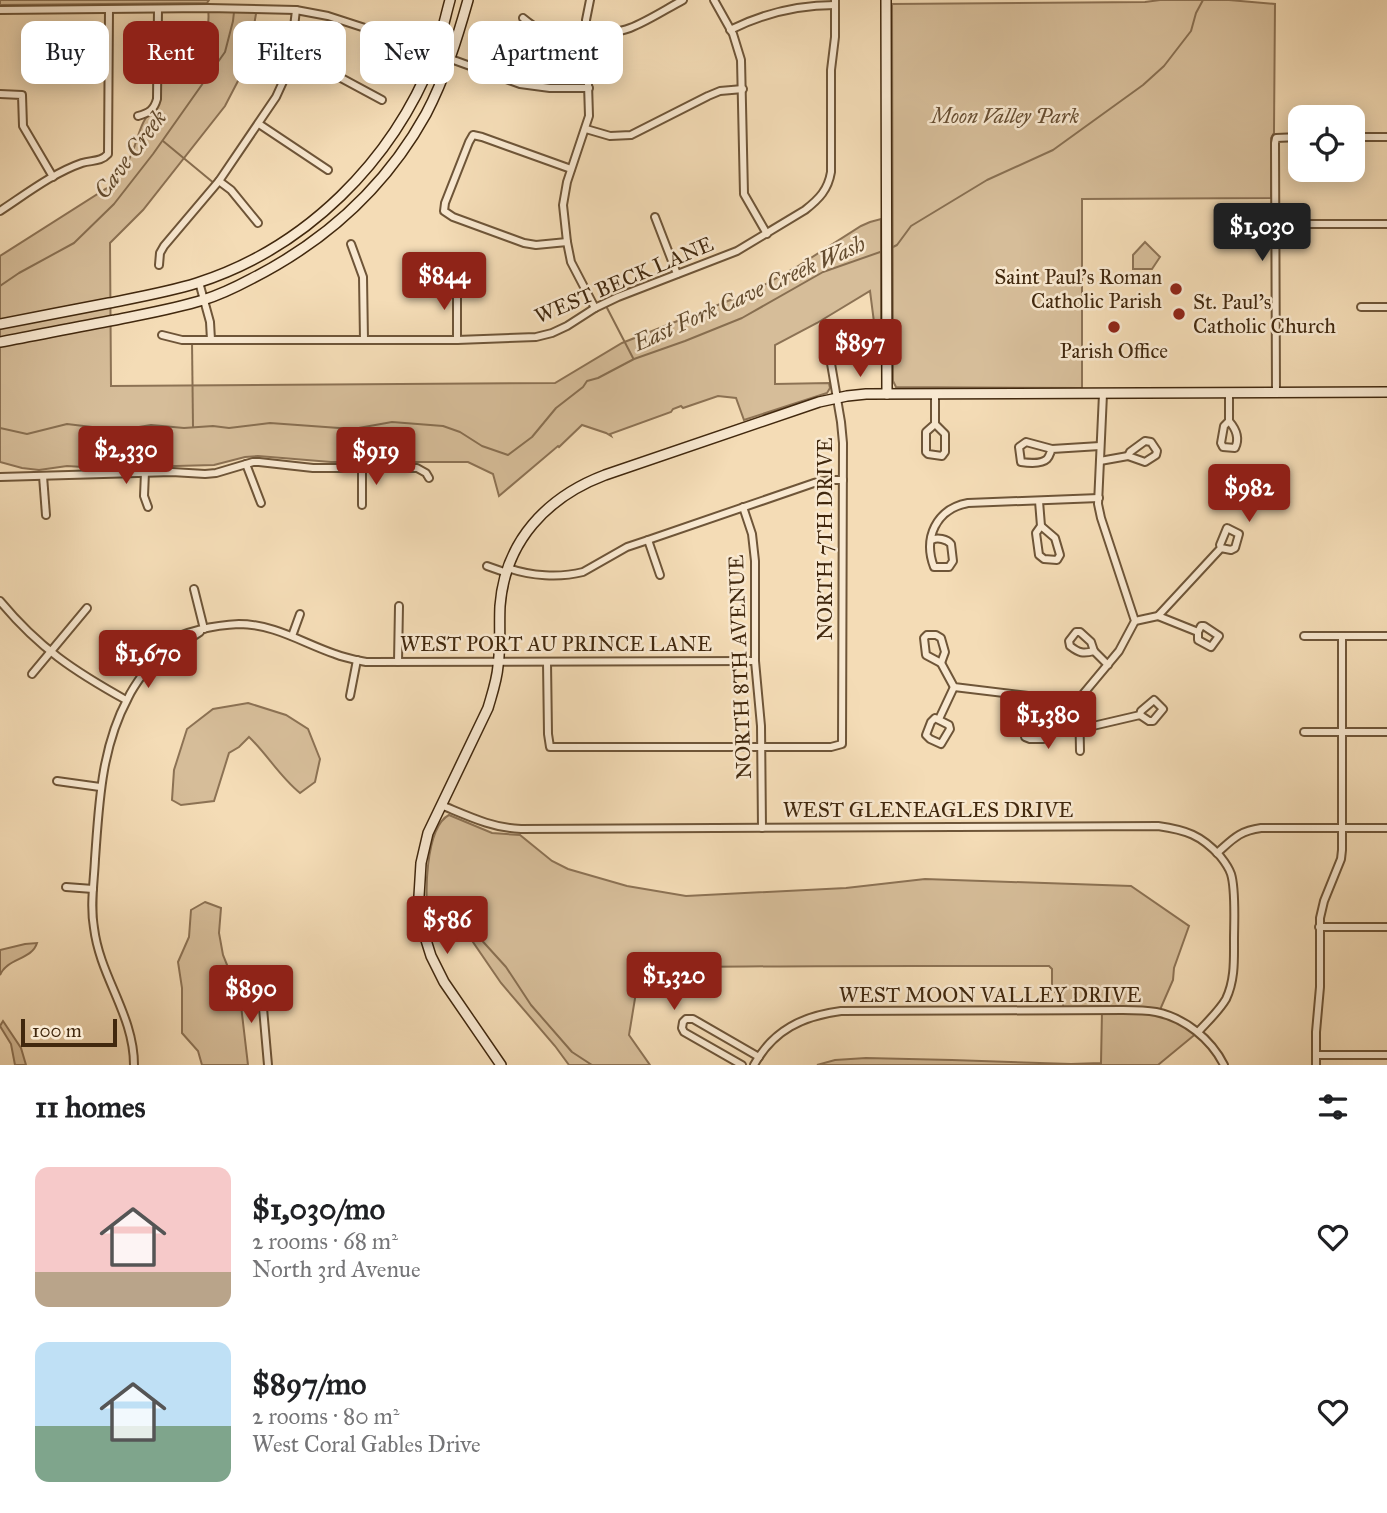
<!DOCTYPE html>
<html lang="en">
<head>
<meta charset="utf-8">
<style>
	:root { --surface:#fff; --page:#f2f2f2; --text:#202124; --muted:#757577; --accent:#8f2418 }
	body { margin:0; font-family:"IM FELL Great Primer",serif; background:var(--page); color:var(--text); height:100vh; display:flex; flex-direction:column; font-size:26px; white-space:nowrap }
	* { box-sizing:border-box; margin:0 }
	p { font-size:23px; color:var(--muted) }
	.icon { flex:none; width:38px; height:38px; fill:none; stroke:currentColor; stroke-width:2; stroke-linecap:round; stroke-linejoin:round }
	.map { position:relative; height:1065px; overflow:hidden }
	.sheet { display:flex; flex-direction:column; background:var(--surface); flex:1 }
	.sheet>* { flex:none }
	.guide { position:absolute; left:21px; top:21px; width:700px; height:63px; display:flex; gap:14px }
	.fabs { position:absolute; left:1288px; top:105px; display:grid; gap:14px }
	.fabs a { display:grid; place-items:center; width:77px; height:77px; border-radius:14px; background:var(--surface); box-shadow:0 4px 18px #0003; font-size:35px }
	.scale { position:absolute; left:21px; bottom:18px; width:96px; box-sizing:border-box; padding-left:7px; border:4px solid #41280e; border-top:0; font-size:19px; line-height:24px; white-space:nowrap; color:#41280e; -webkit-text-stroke:5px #f8e8d0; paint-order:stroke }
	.price { position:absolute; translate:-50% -60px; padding:0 16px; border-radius:7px; background:var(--accent); color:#fff; font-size:23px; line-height:46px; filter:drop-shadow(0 2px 4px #0008) }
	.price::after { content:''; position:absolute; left:50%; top:42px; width:21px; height:16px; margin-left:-10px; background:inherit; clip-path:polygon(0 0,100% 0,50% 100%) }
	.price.on { background:#222; color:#fff }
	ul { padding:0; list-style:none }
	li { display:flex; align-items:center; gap:21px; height:175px; padding:0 35px }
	li span { display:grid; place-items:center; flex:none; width:196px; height:140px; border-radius:14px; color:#555 }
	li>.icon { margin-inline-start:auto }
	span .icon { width:84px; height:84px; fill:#fffc; stroke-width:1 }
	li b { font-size:30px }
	h2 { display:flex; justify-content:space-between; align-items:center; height:84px; padding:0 35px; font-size:30px }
	.tag { padding:0 24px; border-radius:14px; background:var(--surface); box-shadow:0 4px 18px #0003; font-size:24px; line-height:63px }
	.tag.on { background:var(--accent); color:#fff }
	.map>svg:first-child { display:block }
</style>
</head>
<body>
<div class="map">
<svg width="1387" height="1065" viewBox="0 0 1387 1065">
	<rect width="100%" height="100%" fill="#f4dcb6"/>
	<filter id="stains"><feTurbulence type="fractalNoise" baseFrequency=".00286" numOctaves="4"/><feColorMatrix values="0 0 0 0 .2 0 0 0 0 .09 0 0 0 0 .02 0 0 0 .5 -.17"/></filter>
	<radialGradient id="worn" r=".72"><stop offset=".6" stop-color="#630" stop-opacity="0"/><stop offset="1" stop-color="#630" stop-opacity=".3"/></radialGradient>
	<g fill="#d6bd99" stroke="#8c7254" stroke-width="2">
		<path d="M0,0H209L207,3L0,5Z"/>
		<path d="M1160,0H1229L1275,4L1274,130V133L1271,138V198L1082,199V388L896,387L893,381L892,4L1145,2Z"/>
		<path d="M208,8H257L252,37L244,66L239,79L225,106L143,210L110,243L111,386L555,383L622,343L753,291L795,268L861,226L870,222L881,219V330H875L870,291L817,323L775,345V384L829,383L830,388L827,393L744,420L736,398L718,396L683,408L681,406L673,409L671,412L610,434L611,436L606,433L582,425L559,447L558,446L499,496L493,474L468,462H331L258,456L245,457L214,465L100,468L67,466L39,470L22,468L0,462V256L110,186C115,177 122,171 127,163C138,146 138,120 155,108L158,73H188C201,52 211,33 208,8Z"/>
		<path d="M1145,242L1160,257L1152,269H1133V255Z"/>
		<path d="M248,703L286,715L308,729L320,759L315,782L300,793C280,777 267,754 249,737L239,747L229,753L214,801L181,805L172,800L174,770L187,729L213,709Z"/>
		<path d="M449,815L492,833L520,835L552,861L568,869L627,886L686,896L846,888L925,879L1131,886L1189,926L1174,968L1173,980L1159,1012L1198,1032L1158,1065H817L835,1060L866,1058L952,1060L1071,1064L1101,1063L1102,1011L1063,1010V1003L1052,988V969L1049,966C912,966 776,965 640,968L629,1035L650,1065H569L555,1046L501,983L466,932L429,923C424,899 425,827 449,815Z"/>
		<path d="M205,902L221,908L219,933L223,955L240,997L248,1065H202L198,1051L182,1033V988L178,962L189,937L191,910Z"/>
		<path d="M37,943C32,960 7,958 0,975V950L25,944Z"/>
		<path d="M3,1021L21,1048L26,1065H15L11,1044L0,1026Z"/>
	</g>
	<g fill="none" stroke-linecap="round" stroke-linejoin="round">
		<g stroke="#886f51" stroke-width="2">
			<path d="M163,141L215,184"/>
			<path d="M891,248L897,245L911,226L987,180L1053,150L1143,85L1164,66L1191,31L1196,13L1203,0"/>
			<path d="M0,286L19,273L74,243L114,204L153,154L225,52L233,21L234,12"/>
			<path d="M605,304L633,358"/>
			<path d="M192,341L193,427"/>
			<path d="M0,428L27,434L67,424L92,427H110L133,428L151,425L184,428L213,426L229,428L270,423L353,429L392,422L443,426L460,432L482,446L508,455L532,437L556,408L583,387L587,381L598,378L634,359L685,341L742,318L823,272L883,251"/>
			<path d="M449,918L477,935L506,967L531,1005L572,1052L592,1065"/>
		</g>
		<g stroke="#6e5538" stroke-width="10">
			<g id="street">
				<path d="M590,0L586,20L589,116L567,182L563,205L567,242L571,262L595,308"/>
				<path d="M714,0L733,34L741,60L744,194L767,234"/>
				<path d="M0,10L208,8L296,10L328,16L365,28L520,84L550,88H589"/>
				<path d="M523,18C529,23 535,28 542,30C559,36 612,35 630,28C648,21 666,9 683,0"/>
				<path d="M730,30C764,13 798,5 835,5"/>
				<path d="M290,61L330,72L382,100"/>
				<path d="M0,94L22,95L23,126L53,177"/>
				<path d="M1336,110V117"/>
				<path d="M138,116C149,113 154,110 157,99L158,9"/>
				<path d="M259,124L328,170"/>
				<path d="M586,129L610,136L631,135L708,96L720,91L743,89"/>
				<path d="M1353,137H1387"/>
				<path d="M219,181L231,190L258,223"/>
				<path d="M0,211C26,194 53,173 82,163C92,160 101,162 108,154L109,9"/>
				<path d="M655,217L677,274"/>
				<path d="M1275,224H1387"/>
				<path d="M567,242L536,245L524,243L453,217L444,211L445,203L469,142L473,135L482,137L571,169"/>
				<path d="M351,244L363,277L364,340"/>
				<path d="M159,265L160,253L164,246L219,181L276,97L287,73L290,61L296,10"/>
				<path d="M199,282L210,322L211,340"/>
				<path d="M457,285V340"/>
				<path d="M1361,307H1387"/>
				<path d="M162,335L182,340H457L536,337L552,333L567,326L595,308L618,297L737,251L805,210C819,199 828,190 831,172V70L835,37V0"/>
				<path d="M1229,392V421C1236,429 1240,438 1235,448L1223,447L1221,443L1224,426L1229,421"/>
				<path d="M1276,392L1275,143L1276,138L1300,137"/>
				<path d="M935,394V424L945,434V452L942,456L928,454L926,452V432L935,424"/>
				<path d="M1145,441L1151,442L1157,451L1156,455L1145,462L1128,456L1130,452Z"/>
				<path d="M1052,449C1050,452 1050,456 1047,459C1042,464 1028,463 1021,462L1019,447L1026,442L1052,449L1100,446"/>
				<path d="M1100,461L1128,456"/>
				<path d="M246,464L261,503"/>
				<path d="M145,472L144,496L148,507"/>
				<path d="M43,476L46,515"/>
				<path d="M0,477L172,472L205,474L216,473L253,462H259L313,468H417L426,473L429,478"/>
				<path d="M1039,501L1041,526"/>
				<path d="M362,505V468"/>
				<path d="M743,507L752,534L755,561V661L761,726L762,828"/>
				<path d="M1041,526L1055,538L1060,555L1057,560L1044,559L1039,555L1036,533Z"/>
				<path d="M648,540L660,575"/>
				<path d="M932,540C937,537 947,539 951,544L953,561L949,567H934C923,538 936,509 968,503L1099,498"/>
				<path d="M487,566L507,573"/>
				<path d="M508,568C531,576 559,578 583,572L627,547L648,540L814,483L829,480H843"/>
				<path d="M194,589L204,629"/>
				<path d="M0,601C39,648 74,671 126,700"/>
				<path d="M1158,616L1198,632"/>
				<path d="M1135,621L1158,616L1221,548L1220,545L1227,528L1239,534L1235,548L1231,550L1221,548"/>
				<path d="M1201,626H1204L1219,636L1211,647L1198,640V632Z"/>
				<path d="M1076,632H1080L1091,642L1094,651C1083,654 1079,653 1070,646L1069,641Z"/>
				<path d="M927,635H936L941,638L945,652L941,663L926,655L924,638Z"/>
				<path d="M292,636L300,614"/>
				<path d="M1304,636H1387"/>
				<path d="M1094,651L1108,665"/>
				<path d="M398,662L399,606"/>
				<path d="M547,662L548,734L550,747H831L842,744L843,443L841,422L828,346L824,335"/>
				<path d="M941,663L954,687L1062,700L1079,699"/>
				<path d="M148,666L200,632"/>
				<path d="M32,674L87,608"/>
				<path d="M350,696L357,660"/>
				<path d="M1026,717L1042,718L1044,722L1043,739H1030L1025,737L1024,722Z"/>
				<path d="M1033,717L1034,697"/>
				<path d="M935,718L949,725L950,729L941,744L930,739L926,735L931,722Z"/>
				<path d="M939,719L954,687"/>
				<path d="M1080,729L1140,715L1141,711L1154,700L1163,709L1153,721H1149L1140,715"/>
				<path d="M1304,732H1387"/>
				<path d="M1080,751L1079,699L1119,651L1135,621L1101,518L1098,504L1103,394"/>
				<path d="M57,781L100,787"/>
				<path d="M441,805C468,816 492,828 521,829L1158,826C1186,830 1201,835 1220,856C1224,861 1229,868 1231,874C1236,890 1234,923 1234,940C1234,960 1235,980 1226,999C1219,1011 1207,1022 1198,1032"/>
				<path d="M1217,853C1233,839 1239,831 1261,828H1387"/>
				<path d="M66,887L93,889"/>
				<path d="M1319,927H1387"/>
				<path d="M266,986L263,1008L268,1065"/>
				<path d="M1316,1055H1387"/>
				<path d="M134,1065C134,1015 100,977 94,928C90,905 94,882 95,859C99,804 101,748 128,698C133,687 141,677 148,667C153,659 155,652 163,645C181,631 217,625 239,624C274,624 303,643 335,654C345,658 356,660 366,662L755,661"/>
				<path d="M742,1065L684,1032L682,1028L683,1022L686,1019H693L759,1057"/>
				<path d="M754,1065C773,1030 803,1016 841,1011L1123,1010C1134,1010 1145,1010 1156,1012C1185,1018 1211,1039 1224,1065"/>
				<path d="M1316,1065V1032L1320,987V918L1324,901L1341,859L1342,850V636"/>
			</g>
		</g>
		<g stroke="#41280e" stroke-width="12">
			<g id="secondary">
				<path d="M886,0L887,394"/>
				<path d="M0,324C36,317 73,310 109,303C139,297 168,292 197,283C306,248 392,162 434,56C441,38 445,18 450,0"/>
				<path d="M0,342C38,335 76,327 115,320C144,314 174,309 203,300C219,295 236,287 251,279C326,241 385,188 426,114C445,78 457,39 468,0"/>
				<path d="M501,1065L444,982L431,956L420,921L419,896L421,863L428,833L488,708C492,694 497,680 498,666C501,646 499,626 500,606C505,541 547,497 605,475L819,402L847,396L866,394L1387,392"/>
			</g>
		</g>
		<use href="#street" stroke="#f8e8d0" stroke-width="6"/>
		<use href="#secondary" stroke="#f8e8d0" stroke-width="9"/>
	</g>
	<g fill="#8f2418" stroke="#f8e8d0" stroke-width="2.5">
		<circle cx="1176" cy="289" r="7"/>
		<circle cx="1179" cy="314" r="7"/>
		<circle cx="1114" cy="327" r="7"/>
	</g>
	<g text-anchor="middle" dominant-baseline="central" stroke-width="5" stroke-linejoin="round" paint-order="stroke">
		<g font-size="21" font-style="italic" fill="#664d31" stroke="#f8e8d0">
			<text x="1005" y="116">Moon Valley Park</text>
		</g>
		<g font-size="21" fill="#41280e" stroke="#f8e8d0" text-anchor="end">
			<text x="1162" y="277">Saint Paul's Roman<tspan x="1162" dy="24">Catholic Parish</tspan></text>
			<text x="1193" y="302" text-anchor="start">St. Paul's<tspan x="1193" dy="24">Catholic Church</tspan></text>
			<text x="1114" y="351" text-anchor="middle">Parish Office</text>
		</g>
		<g font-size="21" fill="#41280e" stroke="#f8e8d0">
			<text transform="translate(624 280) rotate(-23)">WEST BECK LANE</text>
			<text transform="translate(825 539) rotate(-90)">NORTH 7TH DRIVE</text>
			<text x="556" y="644">WEST PORT AU PRINCE LANE</text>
			<text transform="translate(740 667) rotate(-92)">NORTH 8TH AVENUE</text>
			<text x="928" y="810">WEST GLENEAGLES DRIVE</text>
			<text x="990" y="995">WEST MOON VALLEY DRIVE</text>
		</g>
		<g font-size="23" font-style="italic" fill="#644c2f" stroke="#f8e8d0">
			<text transform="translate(130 154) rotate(-53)">Cave Creek</text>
			<text transform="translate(749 293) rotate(-24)">East Fork Cave Creek Wash</text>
		</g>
	</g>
	<rect width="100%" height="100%" filter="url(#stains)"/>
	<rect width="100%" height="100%" fill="url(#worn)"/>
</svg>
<div class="fabs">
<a><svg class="icon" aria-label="locate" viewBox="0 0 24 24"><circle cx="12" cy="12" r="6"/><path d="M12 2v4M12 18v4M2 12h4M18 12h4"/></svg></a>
</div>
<div class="scale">100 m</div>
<b class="price on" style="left:1262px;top:263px">$1,030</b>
<b class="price" style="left:444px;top:312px">$844</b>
<b class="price" style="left:860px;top:379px">$897</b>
<b class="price" style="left:126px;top:486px">$2,330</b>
<b class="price" style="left:376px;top:487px">$919</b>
<b class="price" style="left:1249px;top:524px">$982</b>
<b class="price" style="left:148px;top:690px">$1,670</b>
<b class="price" style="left:1048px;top:751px">$1,380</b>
<b class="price" style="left:447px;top:956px">$586</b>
<b class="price" style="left:674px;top:1012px">$1,320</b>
<b class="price" style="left:251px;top:1025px">$890</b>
<div class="guide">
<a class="tag">Buy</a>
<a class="tag on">Rent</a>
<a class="tag">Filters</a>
<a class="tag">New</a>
<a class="tag">Apartment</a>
</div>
</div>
<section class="sheet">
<h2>11 homes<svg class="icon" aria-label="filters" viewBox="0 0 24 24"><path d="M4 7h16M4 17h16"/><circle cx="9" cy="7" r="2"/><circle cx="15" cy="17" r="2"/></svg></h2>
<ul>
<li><span style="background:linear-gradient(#f6c9c9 75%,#b9a48a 0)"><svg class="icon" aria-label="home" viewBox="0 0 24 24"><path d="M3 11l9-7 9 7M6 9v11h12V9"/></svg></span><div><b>$1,030/mo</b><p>2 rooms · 68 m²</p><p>North 3rd Avenue</p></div><svg class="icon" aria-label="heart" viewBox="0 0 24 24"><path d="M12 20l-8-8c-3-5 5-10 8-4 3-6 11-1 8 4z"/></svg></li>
<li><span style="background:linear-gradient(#bfe0f5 60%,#7fa58c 0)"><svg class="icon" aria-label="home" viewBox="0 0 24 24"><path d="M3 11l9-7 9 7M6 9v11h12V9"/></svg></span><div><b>$897/mo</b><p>2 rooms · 80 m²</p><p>West Coral Gables Drive</p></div><svg class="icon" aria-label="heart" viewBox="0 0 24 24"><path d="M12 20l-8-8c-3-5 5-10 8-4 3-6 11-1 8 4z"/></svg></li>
</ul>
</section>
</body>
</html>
